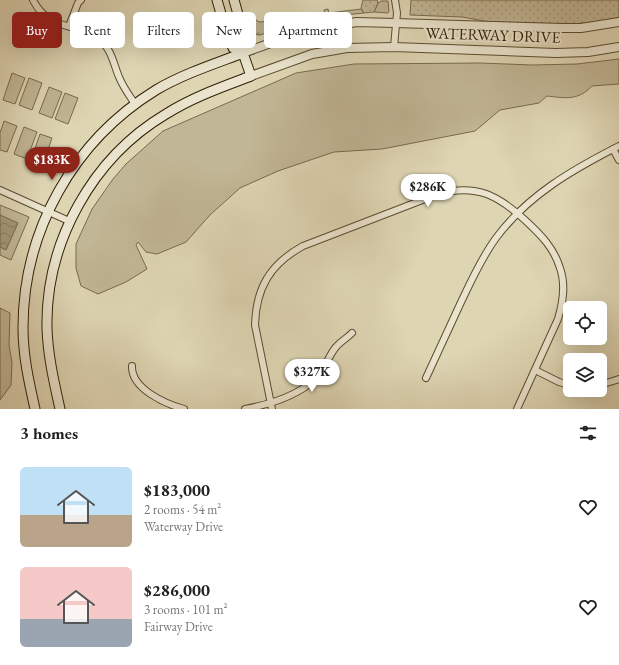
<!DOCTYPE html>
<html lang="en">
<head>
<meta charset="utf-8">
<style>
	:root { --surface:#fff; --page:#f6f6f6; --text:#222; --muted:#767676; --accent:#8f2418 }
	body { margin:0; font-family:"EB Garamond",serif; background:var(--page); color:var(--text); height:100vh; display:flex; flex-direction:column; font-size:15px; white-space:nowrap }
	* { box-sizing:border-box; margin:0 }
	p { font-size:13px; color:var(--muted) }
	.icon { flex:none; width:22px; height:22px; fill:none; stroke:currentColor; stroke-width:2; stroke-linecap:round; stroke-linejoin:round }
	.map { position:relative; height:409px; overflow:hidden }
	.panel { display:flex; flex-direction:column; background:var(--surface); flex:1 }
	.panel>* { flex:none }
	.hud { position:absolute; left:12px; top:12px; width:400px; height:36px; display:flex; gap:8px }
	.fabs { position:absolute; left:563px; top:301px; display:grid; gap:8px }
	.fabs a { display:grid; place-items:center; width:44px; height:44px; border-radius:6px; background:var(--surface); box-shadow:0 4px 16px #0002; font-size:20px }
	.price { position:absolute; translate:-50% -34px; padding:0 9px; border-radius:14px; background:#fff; color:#222; font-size:13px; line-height:26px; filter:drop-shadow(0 1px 2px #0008) }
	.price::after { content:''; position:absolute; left:50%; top:24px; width:12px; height:9px; margin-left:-6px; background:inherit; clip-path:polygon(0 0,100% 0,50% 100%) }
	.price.selected { background:var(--accent); color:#fff }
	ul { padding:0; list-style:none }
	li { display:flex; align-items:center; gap:12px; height:100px; padding:0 20px }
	li span { display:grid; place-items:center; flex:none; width:112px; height:80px; border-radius:6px; color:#555 }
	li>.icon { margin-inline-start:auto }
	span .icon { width:48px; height:48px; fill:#fffc; stroke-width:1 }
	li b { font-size:17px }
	h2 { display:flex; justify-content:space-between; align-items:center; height:48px; padding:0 20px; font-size:17px }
	.tag { padding:0 14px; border-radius:6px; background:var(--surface); box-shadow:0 4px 16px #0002; font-size:14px; line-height:36px }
	.tag.selected { background:var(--accent); color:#fff }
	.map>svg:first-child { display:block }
</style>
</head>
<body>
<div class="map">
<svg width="619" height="409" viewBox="0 0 619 409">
	<defs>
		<pattern id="forest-firs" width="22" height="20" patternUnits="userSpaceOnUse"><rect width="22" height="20" fill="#c1b695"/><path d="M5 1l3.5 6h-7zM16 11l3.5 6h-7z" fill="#a69c7f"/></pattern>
		<pattern id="park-dots" width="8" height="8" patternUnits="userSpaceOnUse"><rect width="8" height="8" fill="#c1b695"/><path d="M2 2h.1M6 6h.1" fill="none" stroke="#a69c7f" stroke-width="1.8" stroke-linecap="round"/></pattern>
		<pattern id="water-waves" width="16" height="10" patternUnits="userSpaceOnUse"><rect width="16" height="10" fill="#a39778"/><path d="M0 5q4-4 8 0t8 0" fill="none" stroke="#857b60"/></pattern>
	</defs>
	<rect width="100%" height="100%" fill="#ded5b3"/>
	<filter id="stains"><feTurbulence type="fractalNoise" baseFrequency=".005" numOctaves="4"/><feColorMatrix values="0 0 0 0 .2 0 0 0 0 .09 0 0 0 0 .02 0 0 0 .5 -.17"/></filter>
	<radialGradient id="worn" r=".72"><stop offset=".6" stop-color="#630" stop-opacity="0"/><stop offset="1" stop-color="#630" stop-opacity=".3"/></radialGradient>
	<g fill="#c1b695" stroke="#796a4d">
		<path d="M381,1H388L389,11L388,13L374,12L378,3Z"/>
		<path d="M328,9L329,13L361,9L364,13L325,17L324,10Z"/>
		<path d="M619,59V84L592,86C578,101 565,98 547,96L539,103L500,110L475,131L382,149L334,152L278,171L240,188L210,215L186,242L157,254L146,252L138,242L136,245L147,269L126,282L98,294L81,286L76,268V244L92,209L113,179L126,164L163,131L296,73L354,64L480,63L532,65L577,64Z"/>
		<path d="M12,73L25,78L15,104L3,100Z"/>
		<path d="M29,78L42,83L32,110L19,105Z"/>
		<path d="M49,87L62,92L52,118L39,113Z"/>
		<path d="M65,93L78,98L68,124L55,119Z"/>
		<path d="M4,121L17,126L7,152L0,150V133Z"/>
		<path d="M24,127L37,132L27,159L14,154Z"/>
		<path d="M40,134L52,138L43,164L31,160Z"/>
		<path d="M0,205L29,217L11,260L0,255Z"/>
		<path d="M0,308L10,313L9,345L12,363L11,385L0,400Z"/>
	</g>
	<path fill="url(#forest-firs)" stroke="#796a4d" d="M250,18L255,19L259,22L289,20L293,24L260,35L253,34Z"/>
	<g fill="url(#park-dots)" stroke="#796a4d">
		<path d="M363,0H377L378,3L374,12L364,13L361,8Z"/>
		<path d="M411,0H619V18L589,23L564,24L490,22L462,17L410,15Z"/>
	</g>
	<path fill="url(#water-waves)" stroke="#75674a" d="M0,215L18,223L6,250L0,247Z"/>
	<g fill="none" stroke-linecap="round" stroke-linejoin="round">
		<g stroke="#5c4c30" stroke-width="8">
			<g id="minor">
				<path d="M33,0C49,31 73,22 97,38C112,48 113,63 119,77C123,87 129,95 135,104"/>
				<path d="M69,26L78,3L81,0"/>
				<path d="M394,47L397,13L395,0"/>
				<path d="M613,149L619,160"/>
				<path d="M0,190L69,221"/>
				<path d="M132,366C131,389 166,404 184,409"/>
				<path d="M535,370L559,382L570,385"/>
				<path d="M426,378C438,352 450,326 462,300C472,279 482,257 496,238C528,195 572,170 619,146"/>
				<path d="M600,385L619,379"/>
				<path d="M245,409C272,404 302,395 320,374C326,366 329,355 336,347C340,342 347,338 352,333"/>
				<path d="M272,409L255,325C256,288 270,264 303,246L438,194C477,183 499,196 526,221C541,235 554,248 560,268C566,285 563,302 558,319L517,409"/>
			</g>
		</g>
		<g stroke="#5c4c30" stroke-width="10">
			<g id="tertiary">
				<path d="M243,53L296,34L313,29L357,22L395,23L562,28H581L619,22"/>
				<path d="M251,76L312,54L347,48L394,47L556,53L588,52L619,47"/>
			</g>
		</g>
		<g stroke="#311f05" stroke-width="11">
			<g id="secondary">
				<path d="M217,0L224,24L233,48L243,53"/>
				<path d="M35,409C29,382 23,356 23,328C23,231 73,141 156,90C183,74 214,64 243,53"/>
				<path d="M60,409C54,382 48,356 47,329C45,243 92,158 166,114C193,97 222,87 251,76L243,53L246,43L234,0"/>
			</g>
		</g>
		<use href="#minor" stroke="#eae4ce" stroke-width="6"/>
		<use href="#tertiary" stroke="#eae4ce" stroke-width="8"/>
		<use href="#secondary" stroke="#eae4ce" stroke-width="9"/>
	</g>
	<g text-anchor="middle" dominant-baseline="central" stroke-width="4" stroke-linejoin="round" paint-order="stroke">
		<g font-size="16" fill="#311f05" stroke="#eae4ce">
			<text transform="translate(493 35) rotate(2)">WATERWAY DRIVE</text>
		</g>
	</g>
	<rect width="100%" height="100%" filter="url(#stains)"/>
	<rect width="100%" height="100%" fill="url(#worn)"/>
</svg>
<div class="fabs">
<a><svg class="icon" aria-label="locate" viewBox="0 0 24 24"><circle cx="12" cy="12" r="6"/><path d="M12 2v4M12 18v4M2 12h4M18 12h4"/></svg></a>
<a><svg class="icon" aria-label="layers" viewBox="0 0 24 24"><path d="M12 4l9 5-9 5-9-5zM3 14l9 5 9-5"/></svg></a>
</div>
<b class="price selected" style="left:52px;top:181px">$183K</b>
<b class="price" style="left:428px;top:208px">$286K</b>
<b class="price" style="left:312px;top:393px">$327K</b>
<div class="hud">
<a class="tag selected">Buy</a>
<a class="tag">Rent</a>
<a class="tag">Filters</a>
<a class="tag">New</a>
<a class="tag">Apartment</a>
</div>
</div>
<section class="panel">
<h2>3 homes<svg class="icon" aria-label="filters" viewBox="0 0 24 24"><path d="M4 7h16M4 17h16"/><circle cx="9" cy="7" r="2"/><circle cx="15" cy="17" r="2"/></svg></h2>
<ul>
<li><span style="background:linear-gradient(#bfe0f5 60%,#b9a48a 0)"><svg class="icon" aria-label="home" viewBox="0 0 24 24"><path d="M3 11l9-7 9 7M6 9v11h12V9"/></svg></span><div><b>$183,000</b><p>2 rooms · 54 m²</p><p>Waterway Drive</p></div><svg class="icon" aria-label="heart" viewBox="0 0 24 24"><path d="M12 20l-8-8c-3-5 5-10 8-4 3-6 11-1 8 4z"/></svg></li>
<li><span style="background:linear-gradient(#f6c9c9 65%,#9aa5b1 0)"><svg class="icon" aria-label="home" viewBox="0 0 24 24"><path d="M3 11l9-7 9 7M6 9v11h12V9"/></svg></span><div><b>$286,000</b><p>3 rooms · 101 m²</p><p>Fairway Drive</p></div><svg class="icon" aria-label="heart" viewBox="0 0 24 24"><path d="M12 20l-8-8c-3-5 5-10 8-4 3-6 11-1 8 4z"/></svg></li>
</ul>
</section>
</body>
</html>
